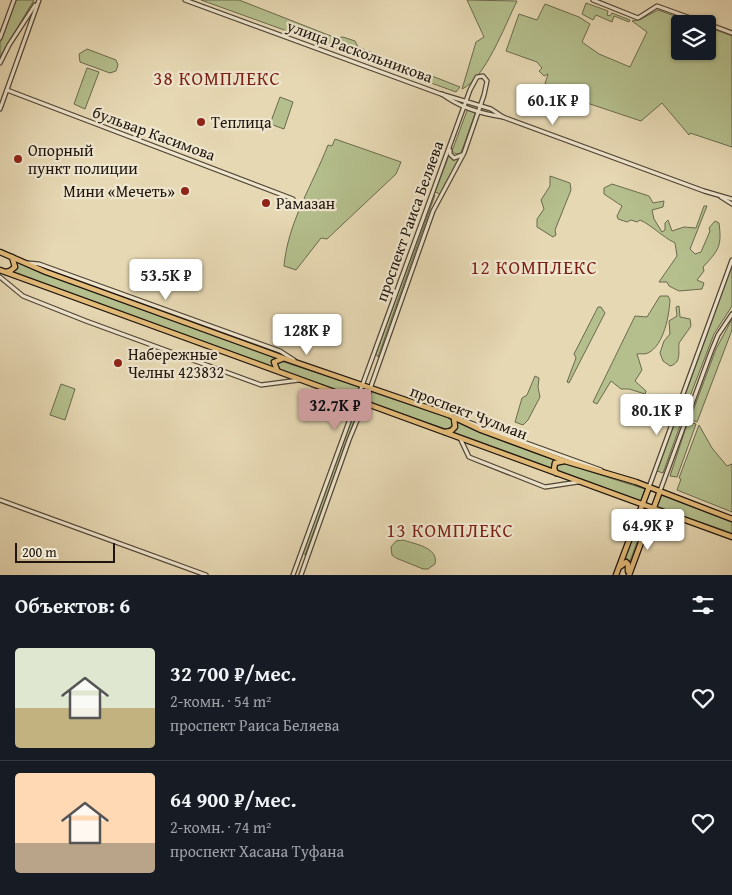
<!DOCTYPE html>
<html lang="ru">
<head>
<meta charset="utf-8">
<style>
	:root { --surface:#171b24; --page:#242831; --text:#f1f3f6; --muted:#9ea1a6; --line:#363941; --accent:#c59692 }
	body { margin:0; font-family:"Gentium Book Plus",serif; background:var(--page); color:var(--text); height:100vh; display:flex; flex-direction:column; font-size:19px; white-space:nowrap }
	* { box-sizing:border-box; margin:0 }
	p { font-size:16px; color:var(--muted) }
	.icon { flex:none; width:28px; height:28px; fill:none; stroke:currentColor; stroke-width:2; stroke-linecap:round; stroke-linejoin:round }
	.map { position:relative; height:575px; overflow:hidden }
	.sheet { display:flex; flex-direction:column; background:var(--surface); flex:1 }
	.sheet>* { flex:none }
	.controls { position:absolute; left:671px; top:15px; display:grid; gap:10px }
	.controls a { display:grid; place-items:center; width:45px; height:45px; border-radius:5px; background:var(--surface); box-shadow:0 1px 4px #0004; font-size:25px }
	.scale { position:absolute; left:15px; bottom:12px; width:100px; box-sizing:border-box; padding-left:5px; border:2px solid #1f150e; border-top:0; font-size:14px; line-height:18px; white-space:nowrap; color:#1f150e; -webkit-text-stroke:4px #efe6ce; paint-order:stroke }
	.price { position:absolute; translate:-50% -42px; padding:0 11px; border-radius:5px; background:#fff; color:#222; font-size:16px; line-height:32px; filter:drop-shadow(0 1px 2px #0008) }
	.price::after { content:''; position:absolute; left:50%; top:30px; width:15px; height:11px; margin-left:-8px; background:inherit; clip-path:polygon(0 0,100% 0,50% 100%) }
	.price.selected { background:var(--accent); color:#111 }
	ul { padding:0; list-style:none }
	li { display:flex; align-items:center; gap:15px; height:125px; padding:0 15px }
	li+li { border-top:1px solid var(--line) }
	li span { display:grid; place-items:center; flex:none; width:140px; height:100px; border-radius:5px; color:#555 }
	li>.icon { margin-inline-start:auto }
	span .icon { width:60px; height:60px; fill:#fffc; stroke-width:1 }
	li b { font-size:21px }
	h2 { display:flex; justify-content:space-between; align-items:center; height:60px; padding:0 15px; font-size:21px }
	.map>svg:first-child { display:block }
</style>
</head>
<body>
<div class="map">
<svg width="732" height="575" viewBox="0 0 732 575">
	<rect width="100%" height="100%" fill="#e6d8b3"/>
	<filter id="stains"><feTurbulence type="fractalNoise" baseFrequency=".004" numOctaves="4"/><feColorMatrix values="0 0 0 0 .2 0 0 0 0 .09 0 0 0 0 .02 0 0 0 .5 -.17"/></filter>
	<radialGradient id="worn" r=".72"><stop offset=".6" stop-color="#630" stop-opacity="0"/><stop offset="1" stop-color="#630" stop-opacity=".3"/></radialGradient>
	<g fill="#b4bf8d" stroke="#6a6a4e">
		<path d="M16,0H34L0,57V43Z"/>
		<path d="M201,0H239L336,38L343,37L355,41L358,47L460,87L456,92Z"/>
		<path d="M467,0L517,1C505,25 485,79 462,89L476,42L484,37Z"/>
		<path d="M586,3L608,11L607,15L610,16L612,13L630,20L629,22L614,16L612,22L596,15L593,20L582,14Z"/>
		<path d="M545,4L579,17L590,24L582,42L599,54L630,67L647,32L632,21L641,19L658,10L697,24H680V51H708V27L732,36V147L690,133L689,135L662,103L641,121L587,103L575,108L570,106L565,95L544,87L548,74L544,76L539,71L542,68L537,62L506,51L519,14L537,20Z"/>
		<path d="M87,49L116,60L118,65L116,71L110,73L80,62L79,54Z"/>
		<path d="M87,68L99,72L85,109L74,104Z"/>
		<path d="M280,97L293,102L284,129L270,124Z"/>
		<path d="M468,108L476,111L461,153L456,154L452,151Z"/>
		<path d="M335,139L401,162L396,174L327,239L321,238L296,270L284,266C288,222 312,186 328,145L332,146Z"/>
		<path d="M449,155L454,159H460L440,194L435,192Z"/>
		<path d="M550,176L570,183L571,190L555,230L556,235L553,237L537,227V219L544,209L541,200L550,186Z"/>
		<path d="M612,184L649,196L653,203L664,201L663,207L652,210L654,219L662,232L665,230V223L668,220L672,231L684,227L696,228L704,206H707L690,249L695,254L701,252L710,231L709,228L715,221L719,223C722,246 719,250 703,267L704,271L697,280L704,283L702,289L679,291L669,286L667,282H659L677,256L675,243C661,236 653,226 640,220L637,222L631,220L627,222L618,219L617,216L622,206L604,194V188Z"/>
		<path d="M435,195L378,357L376,354L433,196Z"/>
		<path d="M17,262L276,357L272,361L273,367L11,273L16,268Z"/>
		<path d="M732,265V306L714,334L685,409L681,406Z"/>
		<path d="M660,296H668L670,300C669,316 664,345 648,353C644,355 641,353 637,354L642,370L635,381L646,391L645,394L629,389H621L611,381L597,404L593,402L635,316L647,317Z"/>
		<path d="M679,306L680,317L690,319L691,326L679,343C678,351 682,363 670,366L663,361L660,353L664,341L670,334L669,321L677,316L676,307Z"/>
		<path d="M598,307H601L605,313L569,383L567,382L576,358L574,354Z"/>
		<path d="M732,319V330L697,422L692,420L691,416L716,349Z"/>
		<path d="M281,361L359,387L355,397L279,370L277,362Z"/>
		<path d="M535,376L539,378L538,387L540,397L528,420L523,425L515,422L522,398L527,395Z"/>
		<path d="M61,384L75,389L65,420L50,415Z"/>
		<path d="M372,392L449,418L453,422L452,427L446,429L368,403Z"/>
		<path d="M357,404L360,405L305,555L303,553Z"/>
		<path d="M679,410L685,412L663,473L657,471Z"/>
		<path d="M457,422L556,460L552,463V469L452,433L456,430Z"/>
		<path d="M690,422L696,424L677,477L670,476L687,424Z"/>
		<path d="M699,425L712,448L727,466L732,464V512L677,490L681,479L679,478Z"/>
		<path d="M562,463L645,489L641,501L559,472L556,466Z"/>
		<path d="M661,495L732,522V533L657,507Z"/>
		<path d="M644,508L649,510L630,561L624,559Z"/>
		<path d="M403,540C414,544 439,547 435,564L428,569H423L396,558L392,555L391,547L396,541Z"/>
	</g>
	<g fill="none" stroke-linecap="round" stroke-linejoin="round">
		<g stroke="#514637" stroke-width="5.5">
			<g id="minor">
				<path d="M185,0L441,94L491,109L503,117"/>
				<path d="M593,0L638,18L657,6L707,24"/>
				<path d="M708,24L732,33"/>
				<path d="M0,38L14,0"/>
				<path d="M0,63L9,45L35,5"/>
				<path d="M7,90L293,199"/>
				<path d="M442,94C459,107 483,114 503,117L704,191L732,199"/>
				<path d="M0,109L39,0"/>
				<path d="M450,150V154L454,158L462,155"/>
				<path d="M721,197L732,204"/>
				<path d="M28,263L39,264L280,351L294,360"/>
				<path d="M0,277L23,296L86,321L261,385L299,380"/>
				<path d="M679,405L684,411L691,407"/>
				<path d="M457,418L601,470"/>
				<path d="M460,438L469,457L545,487L578,482"/>
				<path d="M649,487L732,260"/>
				<path d="M660,491L711,352L718,335L732,314"/>
				<path d="M0,500L206,575"/>
				<path d="M293,575L470,90L477,77L483,76L487,81L484,95L464,153L433,211L370,389L349,440L301,575"/>
			</g>
		</g>
		<g stroke="#1f150e" stroke-width="7">
			<g id="major">
				<path d="M0,252L46,272L286,359L449,415L481,430L565,461L636,482L732,519"/>
				<path d="M0,270L732,537"/>
				<path d="M6,272L10,271L15,267L12,257"/>
				<path d="M277,370L274,362L282,359"/>
				<path d="M445,432L451,431L455,427L454,418"/>
				<path d="M556,473L554,469L555,463L564,461"/>
				<path d="M621,566L626,562L628,564V571"/>
				<path d="M616,575L649,487"/>
				<path d="M629,575L660,491"/>
			</g>
		</g>
		<use href="#minor" stroke="#efe6ce" stroke-width="3"/>
		<use href="#major" stroke="#e3bc7a" stroke-width="4.5"/>
	</g>
	<g fill="#8f2418" stroke="#efe6ce" stroke-width="2">
		<circle cx="201" cy="122" r="5"/>
		<circle cx="18" cy="159" r="5"/>
		<circle cx="185" cy="191" r="5"/>
		<circle cx="266" cy="203" r="5"/>
		<circle cx="118" cy="363" r="5"/>
	</g>
	<g text-anchor="middle" dominant-baseline="central" stroke-width="4.5" stroke-linejoin="round" paint-order="stroke">
		<g font-size="16" fill="#1f150e" stroke="#efe6ce">
			<text transform="translate(360 51) rotate(20)">улица Раскольникова</text>
			<text transform="translate(154 133) rotate(20)">бульвар Касимова</text>
			<text transform="translate(409 221) rotate(-70)">проспект Раиса Беляева</text>
			<text transform="translate(469 412) rotate(21)">проспект Чулман</text>
		</g>
		<g font-size="16" fill="#1f150e" stroke="#efe6ce" text-anchor="start">
			<text x="211" y="122">Теплица</text>
			<text x="28" y="150">Опорный<tspan x="28" dy="18">пункт полиции</tspan></text>
			<text x="175" y="191" text-anchor="end">Мини «Мечеть»</text>
			<text x="276" y="203">Рамазан</text>
			<text x="128" y="354">Набережные<tspan x="128" dy="18">Челны 423832</tspan></text>
		</g>
		<g font-size="19" letter-spacing="1" fill="#7a1f14" stroke="#efe6ce">
			<text x="217" y="78">38 КОМПЛЕКС</text>
			<text x="534" y="267">12 КОМПЛЕКС</text>
			<text x="450" y="530">13 КОМПЛЕКС</text>
		</g>
	</g>
	<rect width="100%" height="100%" filter="url(#stains)"/>
	<rect width="100%" height="100%" fill="url(#worn)"/>
</svg>
<div class="controls">
<a><svg class="icon" aria-label="layers" viewBox="0 0 24 24"><path d="M12 4l9 5-9 5-9-5zM3 14l9 5 9-5"/></svg></a>
</div>
<div class="scale">200 m</div>
<b class="price" style="left:553px;top:126px">60.1K ₽</b>
<b class="price" style="left:166px;top:301px">53.5K ₽</b>
<b class="price" style="left:307px;top:356px">128K ₽</b>
<b class="price selected" style="left:335px;top:431px">32.7K ₽</b>
<b class="price" style="left:657px;top:436px">80.1K ₽</b>
<b class="price" style="left:648px;top:551px">64.9K ₽</b>
</div>
<section class="sheet">
<h2>Объектов: 6<svg class="icon" aria-label="filters" viewBox="0 0 24 24"><path d="M4 7h16M4 17h16"/><circle cx="9" cy="7" r="2"/><circle cx="15" cy="17" r="2"/></svg></h2>
<ul>
<li><span style="background:linear-gradient(#dfe7d0 60%,#c2b280 0)"><svg class="icon" aria-label="home" viewBox="0 0 24 24"><path d="M3 11l9-7 9 7M6 9v11h12V9"/></svg></span><div><b>32 700 ₽/мес.</b><p>2-комн. · 54 m²</p><p>проспект Раиса Беляева</p></div><svg class="icon" aria-label="heart" viewBox="0 0 24 24"><path d="M12 20l-8-8c-3-5 5-10 8-4 3-6 11-1 8 4z"/></svg></li>
<li><span style="background:linear-gradient(#ffd9b3 70%,#b9a48a 0)"><svg class="icon" aria-label="home" viewBox="0 0 24 24"><path d="M3 11l9-7 9 7M6 9v11h12V9"/></svg></span><div><b>64 900 ₽/мес.</b><p>2-комн. · 74 m²</p><p>проспект Хасана Туфана</p></div><svg class="icon" aria-label="heart" viewBox="0 0 24 24"><path d="M12 20l-8-8c-3-5 5-10 8-4 3-6 11-1 8 4z"/></svg></li>
</ul>
</section>
</body>
</html>
